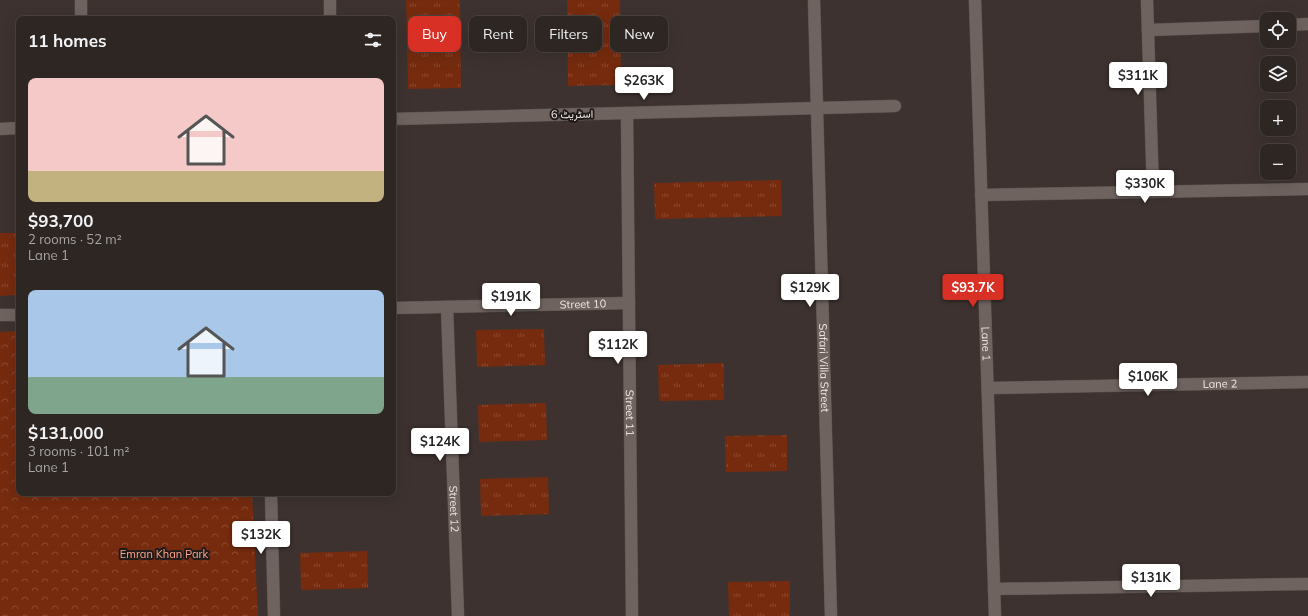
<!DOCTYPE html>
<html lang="en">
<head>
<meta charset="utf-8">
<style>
	:root { --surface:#2e2623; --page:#3a3230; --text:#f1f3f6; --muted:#a7a5a6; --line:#494341; --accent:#d93025 }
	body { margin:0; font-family:Mulish,Vazirmatn,sans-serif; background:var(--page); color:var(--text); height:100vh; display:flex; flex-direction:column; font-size:15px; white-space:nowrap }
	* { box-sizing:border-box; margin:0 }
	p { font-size:13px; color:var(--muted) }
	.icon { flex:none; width:22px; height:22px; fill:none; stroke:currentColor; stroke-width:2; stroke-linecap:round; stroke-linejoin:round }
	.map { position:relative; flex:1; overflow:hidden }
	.sheet { position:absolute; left:16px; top:16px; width:380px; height:480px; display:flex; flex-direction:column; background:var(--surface); border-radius:8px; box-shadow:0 4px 16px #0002,0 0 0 1px var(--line) }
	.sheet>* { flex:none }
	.top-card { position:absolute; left:408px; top:16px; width:380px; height:36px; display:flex; gap:8px }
	.buttons { position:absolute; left:1260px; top:12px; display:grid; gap:8px }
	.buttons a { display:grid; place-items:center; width:36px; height:36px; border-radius:8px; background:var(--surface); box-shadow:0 4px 16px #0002,0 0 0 1px var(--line); font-size:20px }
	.price { position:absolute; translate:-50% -34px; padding:0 9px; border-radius:4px; background:#fff; color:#222; font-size:13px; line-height:26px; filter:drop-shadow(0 1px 2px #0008) }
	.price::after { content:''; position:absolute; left:50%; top:24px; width:12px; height:9px; margin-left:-6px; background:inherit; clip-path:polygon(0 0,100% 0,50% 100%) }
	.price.selected { background:var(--accent); color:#fff }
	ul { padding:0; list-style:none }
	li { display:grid; align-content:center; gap:8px; height:212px; padding:0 12px }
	li span { display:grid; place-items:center; height:124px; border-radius:8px; color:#555 }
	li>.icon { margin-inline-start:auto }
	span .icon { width:72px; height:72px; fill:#fffc; stroke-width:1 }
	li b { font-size:17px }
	h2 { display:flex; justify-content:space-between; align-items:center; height:48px; padding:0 12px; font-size:17px }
	.pill { padding:0 14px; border-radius:8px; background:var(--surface); box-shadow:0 4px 16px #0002,0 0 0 1px var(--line); font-size:14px; line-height:36px }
	.pill.selected { background:var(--accent); color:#fff }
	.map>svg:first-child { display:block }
</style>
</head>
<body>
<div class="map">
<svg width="1308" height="616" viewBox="0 0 1308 616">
	<defs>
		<pattern id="grass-tufts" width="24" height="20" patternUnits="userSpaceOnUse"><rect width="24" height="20" fill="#762b0e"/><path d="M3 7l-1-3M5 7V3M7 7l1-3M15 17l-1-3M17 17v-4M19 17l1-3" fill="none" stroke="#8a4a31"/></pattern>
		<pattern id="park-crowns" width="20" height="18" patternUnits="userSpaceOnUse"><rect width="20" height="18" fill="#762b0e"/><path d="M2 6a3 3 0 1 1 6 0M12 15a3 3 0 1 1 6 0" fill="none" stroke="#8a4a31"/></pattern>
	</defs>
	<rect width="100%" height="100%" fill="#3d322f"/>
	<g fill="url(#grass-tufts)">
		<path d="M406,0H460L461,88L408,89Z"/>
		<path d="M567,0H620L621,85L568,86Z"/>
		<path d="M781,180L782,216L655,219L654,183Z"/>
		<path d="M0,233H15L16,295L0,296Z"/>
		<path d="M544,329L545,365L477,367L476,330Z"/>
		<path d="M724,363V400L659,401L658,365Z"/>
		<path d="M546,403L547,440L479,442L478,405Z"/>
		<path d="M787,435V471L726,472L725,436Z"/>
		<path d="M548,477L549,514L481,516L480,479Z"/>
		<path d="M367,551L368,588L301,590L300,553Z"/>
		<path d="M790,581V616H729L728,582Z"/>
	</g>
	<path fill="url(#park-crowns)" d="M19,331V493H252L258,616H0V332Z"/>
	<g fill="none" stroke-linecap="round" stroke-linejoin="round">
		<g stroke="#59504d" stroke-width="13">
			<g id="street">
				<path d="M81,0V19"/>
				<path d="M330,0V19"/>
				<path id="s1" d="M814,0L831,616"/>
				<path id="s2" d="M975,0L995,616"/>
				<path d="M1147,0L1153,192"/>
				<path d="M1289,25L1308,24"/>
				<path d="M1148,30L1267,26"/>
				<path id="s3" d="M627,113L632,616"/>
				<path d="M393,119L895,106"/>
				<path d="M0,129L19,128"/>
				<path d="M981,195L1308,189"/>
				<path id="s4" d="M447,307L458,616"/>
				<path id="s5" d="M393,308L629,303"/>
				<path d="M0,315H19"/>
				<path id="s6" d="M988,388L1308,382"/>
				<path d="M271,493L274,616"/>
				<path d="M994,589L1308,584"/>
			</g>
		</g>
		<use href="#street" stroke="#6f635f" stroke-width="12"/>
	</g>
	<g text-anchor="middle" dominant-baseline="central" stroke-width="4" stroke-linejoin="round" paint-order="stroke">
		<g font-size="11" fill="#efe8e5" stroke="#201b1a">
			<text transform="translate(572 114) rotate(-1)">اسٹریٹ 6</text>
			<text stroke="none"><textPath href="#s5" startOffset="190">Street 10</textPath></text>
			<text stroke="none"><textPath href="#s2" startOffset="344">Lane 1</textPath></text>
			<text stroke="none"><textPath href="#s1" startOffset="368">Safari Villa Street</textPath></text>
			<text stroke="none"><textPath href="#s6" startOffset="232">Lane 2</textPath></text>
			<text stroke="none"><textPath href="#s3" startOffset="300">Street 11</textPath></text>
			<text stroke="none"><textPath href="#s4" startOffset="202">Street 12</textPath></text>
		</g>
		<g font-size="11" fill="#ffa586" stroke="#201b1a">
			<text x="164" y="554">Emran Khan Park</text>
		</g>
	</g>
</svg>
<div class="buttons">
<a><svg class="icon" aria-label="locate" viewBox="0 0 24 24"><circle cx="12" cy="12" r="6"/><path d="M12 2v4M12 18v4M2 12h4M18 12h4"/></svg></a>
<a><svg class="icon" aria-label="layers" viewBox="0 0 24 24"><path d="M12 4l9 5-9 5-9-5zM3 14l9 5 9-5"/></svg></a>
<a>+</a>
<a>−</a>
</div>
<b class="price" style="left:1138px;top:96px">$311K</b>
<b class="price" style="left:644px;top:101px">$263K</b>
<b class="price" style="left:1145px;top:204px">$330K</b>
<b class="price" style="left:810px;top:308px">$129K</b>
<b class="price selected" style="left:973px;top:308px">$93.7K</b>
<b class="price" style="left:511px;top:317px">$191K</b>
<b class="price" style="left:618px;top:365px">$112K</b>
<b class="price" style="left:1148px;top:397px">$106K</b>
<b class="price" style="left:440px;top:462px">$124K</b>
<b class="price" style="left:261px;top:555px">$132K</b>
<b class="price" style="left:1151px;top:598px">$131K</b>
<div class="top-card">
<a class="pill selected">Buy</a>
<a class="pill">Rent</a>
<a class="pill">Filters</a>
<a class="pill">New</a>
</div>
<section class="sheet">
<h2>11 homes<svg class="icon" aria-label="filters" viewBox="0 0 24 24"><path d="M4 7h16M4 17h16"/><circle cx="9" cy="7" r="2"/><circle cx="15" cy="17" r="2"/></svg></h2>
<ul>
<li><span style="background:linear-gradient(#f6c9c9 75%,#c2b280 0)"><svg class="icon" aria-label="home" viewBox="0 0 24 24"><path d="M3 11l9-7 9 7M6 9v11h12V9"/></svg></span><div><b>$93,700</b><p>2 rooms · 52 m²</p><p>Lane 1</p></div></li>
<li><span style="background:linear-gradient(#a9c7e8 70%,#7fa58c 0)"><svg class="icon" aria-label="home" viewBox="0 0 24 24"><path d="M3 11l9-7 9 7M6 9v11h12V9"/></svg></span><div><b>$131,000</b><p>3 rooms · 101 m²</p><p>Lane 1</p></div></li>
</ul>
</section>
</div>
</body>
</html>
